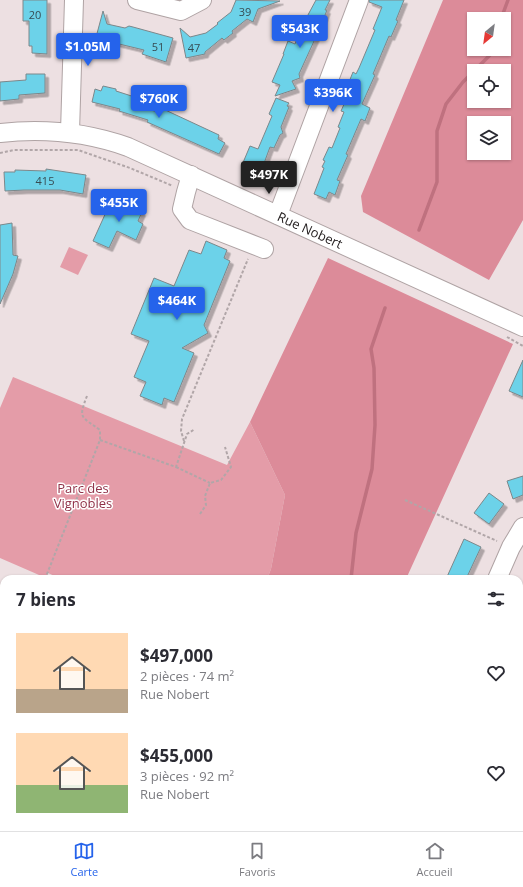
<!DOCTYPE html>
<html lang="fr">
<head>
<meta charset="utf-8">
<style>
	:root { --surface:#fff; --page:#f7f7f7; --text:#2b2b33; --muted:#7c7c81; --line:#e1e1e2; --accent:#2563eb }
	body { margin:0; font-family:"Open Sans",sans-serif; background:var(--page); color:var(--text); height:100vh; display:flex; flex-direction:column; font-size:15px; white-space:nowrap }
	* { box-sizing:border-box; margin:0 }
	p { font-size:13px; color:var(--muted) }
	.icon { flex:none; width:22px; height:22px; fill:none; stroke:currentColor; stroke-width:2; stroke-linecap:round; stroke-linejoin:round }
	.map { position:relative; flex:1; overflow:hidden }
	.drawer { position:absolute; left:0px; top:575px; width:523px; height:256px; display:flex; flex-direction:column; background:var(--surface); border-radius:12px 12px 0 0; box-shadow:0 1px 3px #0004 }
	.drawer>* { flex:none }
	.needle { width:26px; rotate:209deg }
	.fabs { position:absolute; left:467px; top:12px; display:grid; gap:8px }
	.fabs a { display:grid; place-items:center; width:44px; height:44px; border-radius:0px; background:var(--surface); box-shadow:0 1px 3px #0004; font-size:20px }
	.price { position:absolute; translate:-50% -34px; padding:0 9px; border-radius:4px; background:var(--accent); color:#fff; font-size:13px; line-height:26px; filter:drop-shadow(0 1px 2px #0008) }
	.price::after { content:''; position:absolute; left:50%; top:24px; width:12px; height:9px; margin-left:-6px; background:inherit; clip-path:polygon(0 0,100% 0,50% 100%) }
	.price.selected { background:#222; color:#fff }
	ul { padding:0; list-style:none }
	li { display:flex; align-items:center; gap:12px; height:100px; padding:0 16px }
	li span { display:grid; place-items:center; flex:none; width:112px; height:80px; border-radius:0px; color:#555 }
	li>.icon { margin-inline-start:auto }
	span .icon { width:48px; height:48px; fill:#fffc; stroke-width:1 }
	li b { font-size:17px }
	h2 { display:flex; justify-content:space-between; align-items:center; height:48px; padding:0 16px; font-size:17px }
	.dock { display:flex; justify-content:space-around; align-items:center; height:56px; border-top:1px solid var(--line); background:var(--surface); font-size:11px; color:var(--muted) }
	.dock a { display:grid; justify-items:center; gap:2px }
	.dock .selected { color:var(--accent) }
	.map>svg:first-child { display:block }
</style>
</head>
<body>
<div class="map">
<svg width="523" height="831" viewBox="0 0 523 831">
	<defs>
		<filter id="shadow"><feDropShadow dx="3.5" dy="3.5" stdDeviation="0" flood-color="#0004"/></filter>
	</defs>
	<rect width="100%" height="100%" fill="#ede0e2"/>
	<g fill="#e49ca8">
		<path d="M69,247L88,255L78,275L60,267Z"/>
		<path d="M13,377L227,465L250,422L285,495L271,569L267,579H61L48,573L46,578L0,558V408Z"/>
	</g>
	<g fill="#dc8b99" fill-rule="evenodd">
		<path d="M443,0H523V220L489,280L363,212L361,196ZM474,19H504V49H474ZM474,71H504V101H474ZM474,123H504V153H474Z"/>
		<path d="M328,258L513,344L406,579H267L271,569L285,495L250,422Z"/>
	</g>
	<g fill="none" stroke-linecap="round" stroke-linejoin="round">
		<g stroke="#bf717f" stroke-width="3.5">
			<path d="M501,19L508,0"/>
			<path d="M474,71L490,55L492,49"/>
			<path d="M419,230L437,182V131L446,104L463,82L474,71"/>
			<path d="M351,579L356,533L372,469L375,425L374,368L371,349L385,308"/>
		</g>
	</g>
	<g fill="#6cd2e9" stroke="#7c878a" filter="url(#shadow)">
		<path d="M23,0H47V54L32,53V46H29V21H23Z"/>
		<path d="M236,0L280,1L258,9L253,22L247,19L232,31L233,33L224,40L222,38L205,52V54L186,58L180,28L190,37L206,33L218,24L217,23L231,12Z"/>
		<path d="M316,0H330L325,10H327L320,28L299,74L300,78L292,81L296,89L275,96L280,85L272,82L284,54H283L288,41L295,44L302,26Z"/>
		<path d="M369,0H404L396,20L398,21L391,37L389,36L373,74L375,75L362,104L370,108L365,121L361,119L346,154L348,155L337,180L340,181L335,195L329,192L326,199L314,194L324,168L322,167L325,161L323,160L329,147L332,148L340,128L338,127L344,112L341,111L353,84L349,82L353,72L356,74L359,68L375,30L373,29L382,7L369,2Z"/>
		<path d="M103,11L107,24L125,28L129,26L133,27L173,38L166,62L142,54L144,50L115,43L114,45L95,41Z"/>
		<path d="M26,74H45V93L19,95V99L0,101V82L26,80Z"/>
		<path d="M103,86L116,89V91L144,100L142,106L159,113L161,108L219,135L218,139L225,143L219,154L147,122L148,120L119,111L120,109L92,102L95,89L101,91Z"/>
		<path d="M276,98L289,103L287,106L289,107L281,127L283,133L280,135L274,148L270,147L259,177L247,172L249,168L242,165L250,146L258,149L272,116L269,114Z"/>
		<path d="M46,169L86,175L83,194L60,190H24L5,191L4,172H15V170L46,171Z"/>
		<path d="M112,199L142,212L138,221L143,224L136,240L117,231L109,248L93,241Z"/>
		<path d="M12,223L13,255L18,256L13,274L0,304V225Z"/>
		<path d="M206,241L227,250L224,258L230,261L204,325L208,333L182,348L194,353L174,402L164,398L162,405L140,396L146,382L134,377L149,341L131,334L154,278L174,286L189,250L201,254Z"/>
		<path d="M523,360V397L509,391Z"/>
		<path d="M523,476V495L513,499L507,481Z"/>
		<path d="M489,493L504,504L489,524L474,513Z"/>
		<path d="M464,539L481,547L466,579H446Z"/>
	</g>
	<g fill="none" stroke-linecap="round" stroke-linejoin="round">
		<g stroke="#afa3a4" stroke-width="20">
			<g id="minor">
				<path d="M137,0L181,11L202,0"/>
				<path d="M70,132L74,0"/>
				<path id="s1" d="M0,133C45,128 86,132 128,147L523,327"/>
				<path d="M191,175L186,192L182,209L190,220L264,249"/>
				<path d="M278,215L359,0"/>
				<path d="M497,579L511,547L523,527"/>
				<path d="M0,647L4,648"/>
				<path d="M155,831L156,827"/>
				<path d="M341,831L342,827"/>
			</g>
		</g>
		<g stroke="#b1a6a8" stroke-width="2" stroke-dasharray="3 2" stroke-linecap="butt">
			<path d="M0,153L14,150H78L130,168L173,186"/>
			<path d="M507,337L523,346"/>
			<path d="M100,440L176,467L187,434L195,429"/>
			<path d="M184,441L181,431L182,419L248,259"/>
			<path d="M176,467L210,483"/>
			<path d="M405,500L497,541"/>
			<path d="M200,514L206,505L205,496L210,483L221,480L231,467L225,447"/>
			<path d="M45,579L100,440V430C81,416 78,419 87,396"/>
		</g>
		<use href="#minor" stroke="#fff" stroke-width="18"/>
	</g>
	<g text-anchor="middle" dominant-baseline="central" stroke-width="3" stroke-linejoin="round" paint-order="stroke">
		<g font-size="11" fill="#374c53">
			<text x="245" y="11">39</text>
			<text x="35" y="14">20</text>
			<text x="158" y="46">51</text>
			<text x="194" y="47">47</text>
			<text x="45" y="180">415</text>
		</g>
		<g font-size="13" fill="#252021" stroke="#fff">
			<text stroke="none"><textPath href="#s1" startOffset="330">Rue Nobert</textPath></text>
		</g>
		<g font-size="13" fill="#903148" stroke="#fff">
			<text x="83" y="488">Parc des<tspan x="83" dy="15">Vignobles</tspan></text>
		</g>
	</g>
</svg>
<div class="fabs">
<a><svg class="needle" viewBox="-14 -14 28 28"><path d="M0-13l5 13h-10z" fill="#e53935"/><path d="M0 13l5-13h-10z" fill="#7c7c81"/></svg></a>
<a><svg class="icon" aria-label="locate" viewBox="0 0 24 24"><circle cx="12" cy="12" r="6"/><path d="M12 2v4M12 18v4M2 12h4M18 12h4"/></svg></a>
<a><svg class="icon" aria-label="layers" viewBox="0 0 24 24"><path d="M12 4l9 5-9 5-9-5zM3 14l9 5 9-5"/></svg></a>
</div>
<b class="price" style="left:300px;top:49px">$543K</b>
<b class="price" style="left:88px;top:67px">$1.05M</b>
<b class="price" style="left:333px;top:113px">$396K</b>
<b class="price" style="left:159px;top:119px">$760K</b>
<b class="price selected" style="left:269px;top:195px">$497K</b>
<b class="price" style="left:119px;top:223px">$455K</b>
<b class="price" style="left:177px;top:321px">$464K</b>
<section class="drawer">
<h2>7 biens<svg class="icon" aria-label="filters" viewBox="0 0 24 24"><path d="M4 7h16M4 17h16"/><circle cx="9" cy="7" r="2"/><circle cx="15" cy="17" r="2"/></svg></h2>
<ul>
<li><span style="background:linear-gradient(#ffd9b3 70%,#b9a48a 0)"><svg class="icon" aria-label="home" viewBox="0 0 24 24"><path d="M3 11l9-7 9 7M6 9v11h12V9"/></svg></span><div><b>$497,000</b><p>2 pièces · 74 m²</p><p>Rue Nobert</p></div><svg class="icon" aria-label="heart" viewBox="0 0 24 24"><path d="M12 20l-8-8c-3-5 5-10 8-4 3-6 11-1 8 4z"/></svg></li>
<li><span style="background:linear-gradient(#ffd9b3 65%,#8fb573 0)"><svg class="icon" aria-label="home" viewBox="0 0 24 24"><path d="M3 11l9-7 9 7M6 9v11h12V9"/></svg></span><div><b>$455,000</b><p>3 pièces · 92 m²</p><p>Rue Nobert</p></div><svg class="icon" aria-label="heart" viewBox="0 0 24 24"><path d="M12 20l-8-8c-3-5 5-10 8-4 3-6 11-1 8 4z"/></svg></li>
</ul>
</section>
</div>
<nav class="dock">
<a class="selected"><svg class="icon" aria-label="map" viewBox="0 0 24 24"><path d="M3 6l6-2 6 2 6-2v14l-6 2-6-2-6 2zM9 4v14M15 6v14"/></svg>Carte</a>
<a><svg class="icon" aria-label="saved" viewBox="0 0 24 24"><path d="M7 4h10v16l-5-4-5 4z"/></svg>Favoris</a>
<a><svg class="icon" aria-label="home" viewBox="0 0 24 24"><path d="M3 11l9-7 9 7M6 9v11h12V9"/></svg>Accueil</a>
</nav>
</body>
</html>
